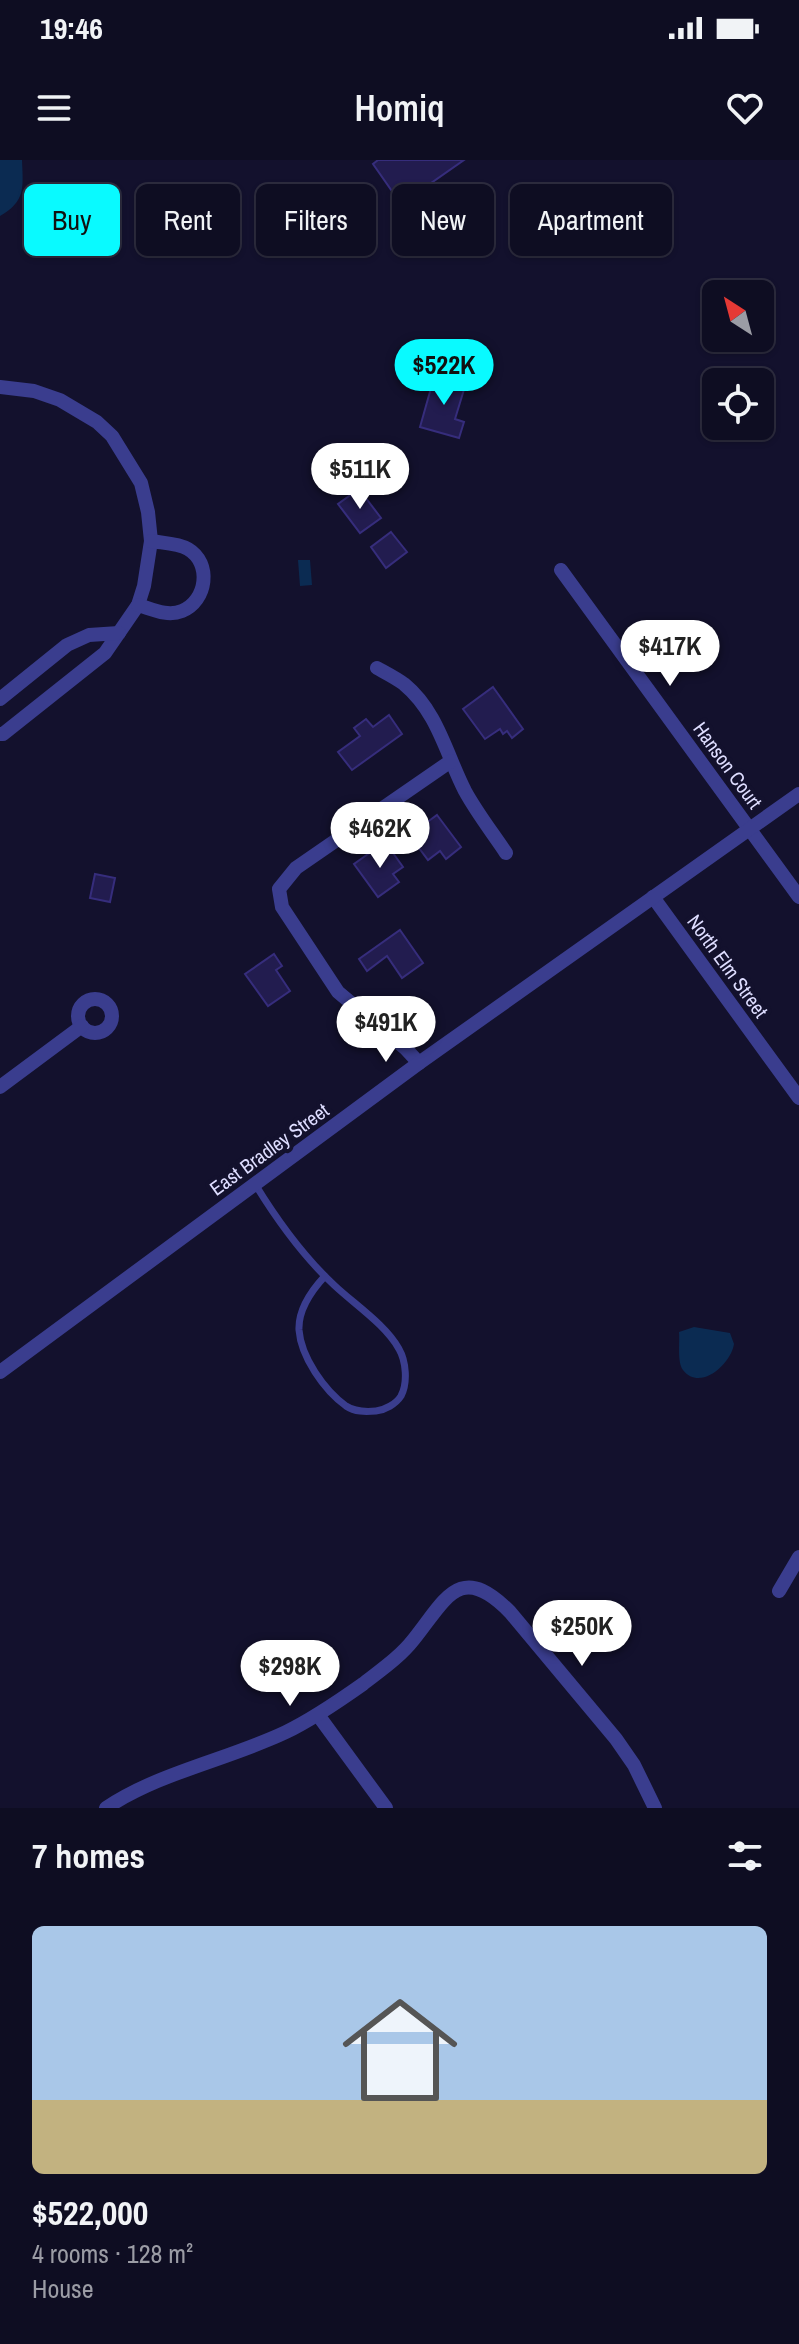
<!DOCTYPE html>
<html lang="en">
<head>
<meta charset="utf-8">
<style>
	:root { --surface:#0e0d22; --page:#1c1b2f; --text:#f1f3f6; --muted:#9b9ca5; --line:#2e2d40; --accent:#09faff }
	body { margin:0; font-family:"Archivo Narrow",sans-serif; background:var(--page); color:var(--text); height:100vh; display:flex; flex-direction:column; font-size:30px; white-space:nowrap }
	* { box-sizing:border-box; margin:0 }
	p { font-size:26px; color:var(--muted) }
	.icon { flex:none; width:44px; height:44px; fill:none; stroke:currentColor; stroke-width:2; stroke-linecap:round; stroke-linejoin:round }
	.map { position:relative; height:1648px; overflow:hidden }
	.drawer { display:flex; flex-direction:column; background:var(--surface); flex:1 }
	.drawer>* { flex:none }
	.top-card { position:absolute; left:24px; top:24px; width:752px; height:72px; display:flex; gap:16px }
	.needle { width:52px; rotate:324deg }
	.controls { position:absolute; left:702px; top:120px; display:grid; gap:16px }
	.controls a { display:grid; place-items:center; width:72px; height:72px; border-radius:12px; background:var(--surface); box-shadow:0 2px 6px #0004,0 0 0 2px var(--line); font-size:40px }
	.price { position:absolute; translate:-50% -68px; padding:0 18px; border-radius:28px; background:#fff; color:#222; font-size:26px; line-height:52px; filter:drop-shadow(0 2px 4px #0008) }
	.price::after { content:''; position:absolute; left:50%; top:48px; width:24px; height:18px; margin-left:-12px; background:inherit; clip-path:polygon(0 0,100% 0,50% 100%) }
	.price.on { background:var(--accent); color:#111 }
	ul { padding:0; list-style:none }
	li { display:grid; align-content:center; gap:16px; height:424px; padding:0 32px }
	li span { display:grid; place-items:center; height:248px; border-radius:12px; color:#555 }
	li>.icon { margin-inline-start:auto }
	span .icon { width:144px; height:144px; fill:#fffc; stroke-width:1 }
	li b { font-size:34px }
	h2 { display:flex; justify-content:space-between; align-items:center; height:96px; padding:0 32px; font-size:34px }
	.tag { padding:0 28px; border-radius:12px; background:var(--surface); box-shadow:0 2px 6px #0004,0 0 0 2px var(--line); font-size:28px; line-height:72px }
	.tag.on { background:var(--accent); color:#111 }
	.status { display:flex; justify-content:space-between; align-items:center; height:56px; padding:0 40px; background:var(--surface); direction:ltr }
	.status svg { height:22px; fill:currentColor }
	header { display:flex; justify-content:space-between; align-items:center; height:104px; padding:0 32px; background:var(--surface); font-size:36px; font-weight:600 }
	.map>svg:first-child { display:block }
</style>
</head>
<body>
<div class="status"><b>19:46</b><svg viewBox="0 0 49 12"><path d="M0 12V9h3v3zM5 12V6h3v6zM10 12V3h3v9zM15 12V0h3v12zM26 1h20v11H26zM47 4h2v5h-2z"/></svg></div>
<header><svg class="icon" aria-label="menu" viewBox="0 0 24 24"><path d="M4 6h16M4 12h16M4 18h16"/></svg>Homiq<svg class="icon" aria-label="heart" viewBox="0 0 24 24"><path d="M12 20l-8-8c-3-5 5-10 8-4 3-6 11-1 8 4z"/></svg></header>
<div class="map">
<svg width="799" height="1648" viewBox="0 0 799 1648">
	<rect width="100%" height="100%" fill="#13112d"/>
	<g fill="#0b2b52">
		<path d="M0,0H22C23,28 26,41 0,56Z"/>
		<path d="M298,400H310L312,425L300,426Z"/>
		<path d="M694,1167L730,1173L734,1184C731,1204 700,1232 683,1210C677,1202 680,1183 679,1172Z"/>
	</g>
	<g fill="#221c4f" stroke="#362d7c" stroke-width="2">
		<path d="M378,0H464L401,44L373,4Z"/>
		<path d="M435,214L466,223L455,259L464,262L459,278L420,267Z"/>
		<path d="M359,329L381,358L360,373L338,344Z"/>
		<path d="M391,372L407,392L386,408L371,387Z"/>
		<path d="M493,527L523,569L512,578L507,571L503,574L500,569L485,579L463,549Z"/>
		<path d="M389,555L402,574L352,610L338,592L360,576L354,568L366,559L373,567Z"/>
		<path d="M437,655L461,687L446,699L440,691L428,700L407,672L419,663L422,666Z"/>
		<path d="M388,686L403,707L393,714L399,722L378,737L354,704L371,692L374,696Z"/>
		<path d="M95,714L115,718L110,742L90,738Z"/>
		<path d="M400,770L423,803L402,818L387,796L367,811L359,799Z"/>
		<path d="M274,794L282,806L276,810L290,831L268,846L245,814Z"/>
	</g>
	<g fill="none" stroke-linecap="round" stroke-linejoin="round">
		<path stroke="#3a3d8e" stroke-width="7" d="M255,1024C277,1060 303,1096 334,1125C354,1144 386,1165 399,1189C406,1201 408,1223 401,1236C396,1244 385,1250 376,1251C365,1252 355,1252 346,1246C324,1230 301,1197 299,1170C298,1149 312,1130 325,1116"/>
		<g stroke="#3a3d8e" stroke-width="14">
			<path d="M0,227L34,231L60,240L97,262L112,276L141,323L148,352L151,381L144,426L138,445L105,493L3,574H0"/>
			<path d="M561,410L799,737"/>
			<path d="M138,445C152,449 167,457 182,451C207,441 212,403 188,389C178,383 162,383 151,381"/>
			<path d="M377,508C386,513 396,518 404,524C438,552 446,594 465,631C477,653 492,672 506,693"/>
			<path d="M0,539L67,485L89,475L119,473"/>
			<path d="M653,737L799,938"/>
			<circle cx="95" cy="856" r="17"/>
			<path d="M419,903L406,889L338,832L282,747L279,729L296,708L451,601"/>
			<path d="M0,927L82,866"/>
			<path d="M0,1212L419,903L799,634"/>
			<path d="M779,1431L799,1397"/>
			<path d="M318,1555L386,1648"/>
			<path d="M106,1648C160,1612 227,1600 286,1572C313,1559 339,1541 363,1524C381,1510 400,1497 414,1479C446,1439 460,1401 510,1452L616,1579L634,1605L655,1648"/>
		</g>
	</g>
	<g text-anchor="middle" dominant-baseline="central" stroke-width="8" stroke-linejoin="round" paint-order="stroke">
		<g font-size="20" fill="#deddff" stroke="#13112d">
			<text transform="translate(728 605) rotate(54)">Hanson Court</text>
			<text transform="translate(728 806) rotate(54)">North Elm Street</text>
			<text transform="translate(269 989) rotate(-36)">East Bradley Street</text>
		</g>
	</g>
</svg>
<div class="controls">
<a><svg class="needle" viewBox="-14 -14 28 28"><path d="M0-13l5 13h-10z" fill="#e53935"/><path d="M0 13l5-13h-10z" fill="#9b9ca5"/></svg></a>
<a><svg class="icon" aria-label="locate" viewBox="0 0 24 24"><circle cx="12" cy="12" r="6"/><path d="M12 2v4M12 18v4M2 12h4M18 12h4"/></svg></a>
</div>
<b class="price on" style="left:444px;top:247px">$522K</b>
<b class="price" style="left:360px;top:351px">$511K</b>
<b class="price" style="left:670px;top:528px">$417K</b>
<b class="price" style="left:380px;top:710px">$462K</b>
<b class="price" style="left:386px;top:904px">$491K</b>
<b class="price" style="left:582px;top:1508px">$250K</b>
<b class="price" style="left:290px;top:1548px">$298K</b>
<div class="top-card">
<a class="tag on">Buy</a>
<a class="tag">Rent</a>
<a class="tag">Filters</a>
<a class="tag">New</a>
<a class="tag">Apartment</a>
</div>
</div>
<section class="drawer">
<h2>7 homes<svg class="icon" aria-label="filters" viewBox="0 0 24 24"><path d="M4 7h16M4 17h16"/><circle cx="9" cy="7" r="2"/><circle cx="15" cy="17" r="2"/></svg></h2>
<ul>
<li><span style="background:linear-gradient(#a9c7e8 70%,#c2b280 0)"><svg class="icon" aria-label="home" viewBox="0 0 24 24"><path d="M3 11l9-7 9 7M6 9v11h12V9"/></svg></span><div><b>$522,000</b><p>4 rooms · 128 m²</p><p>House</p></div></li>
</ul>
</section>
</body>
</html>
